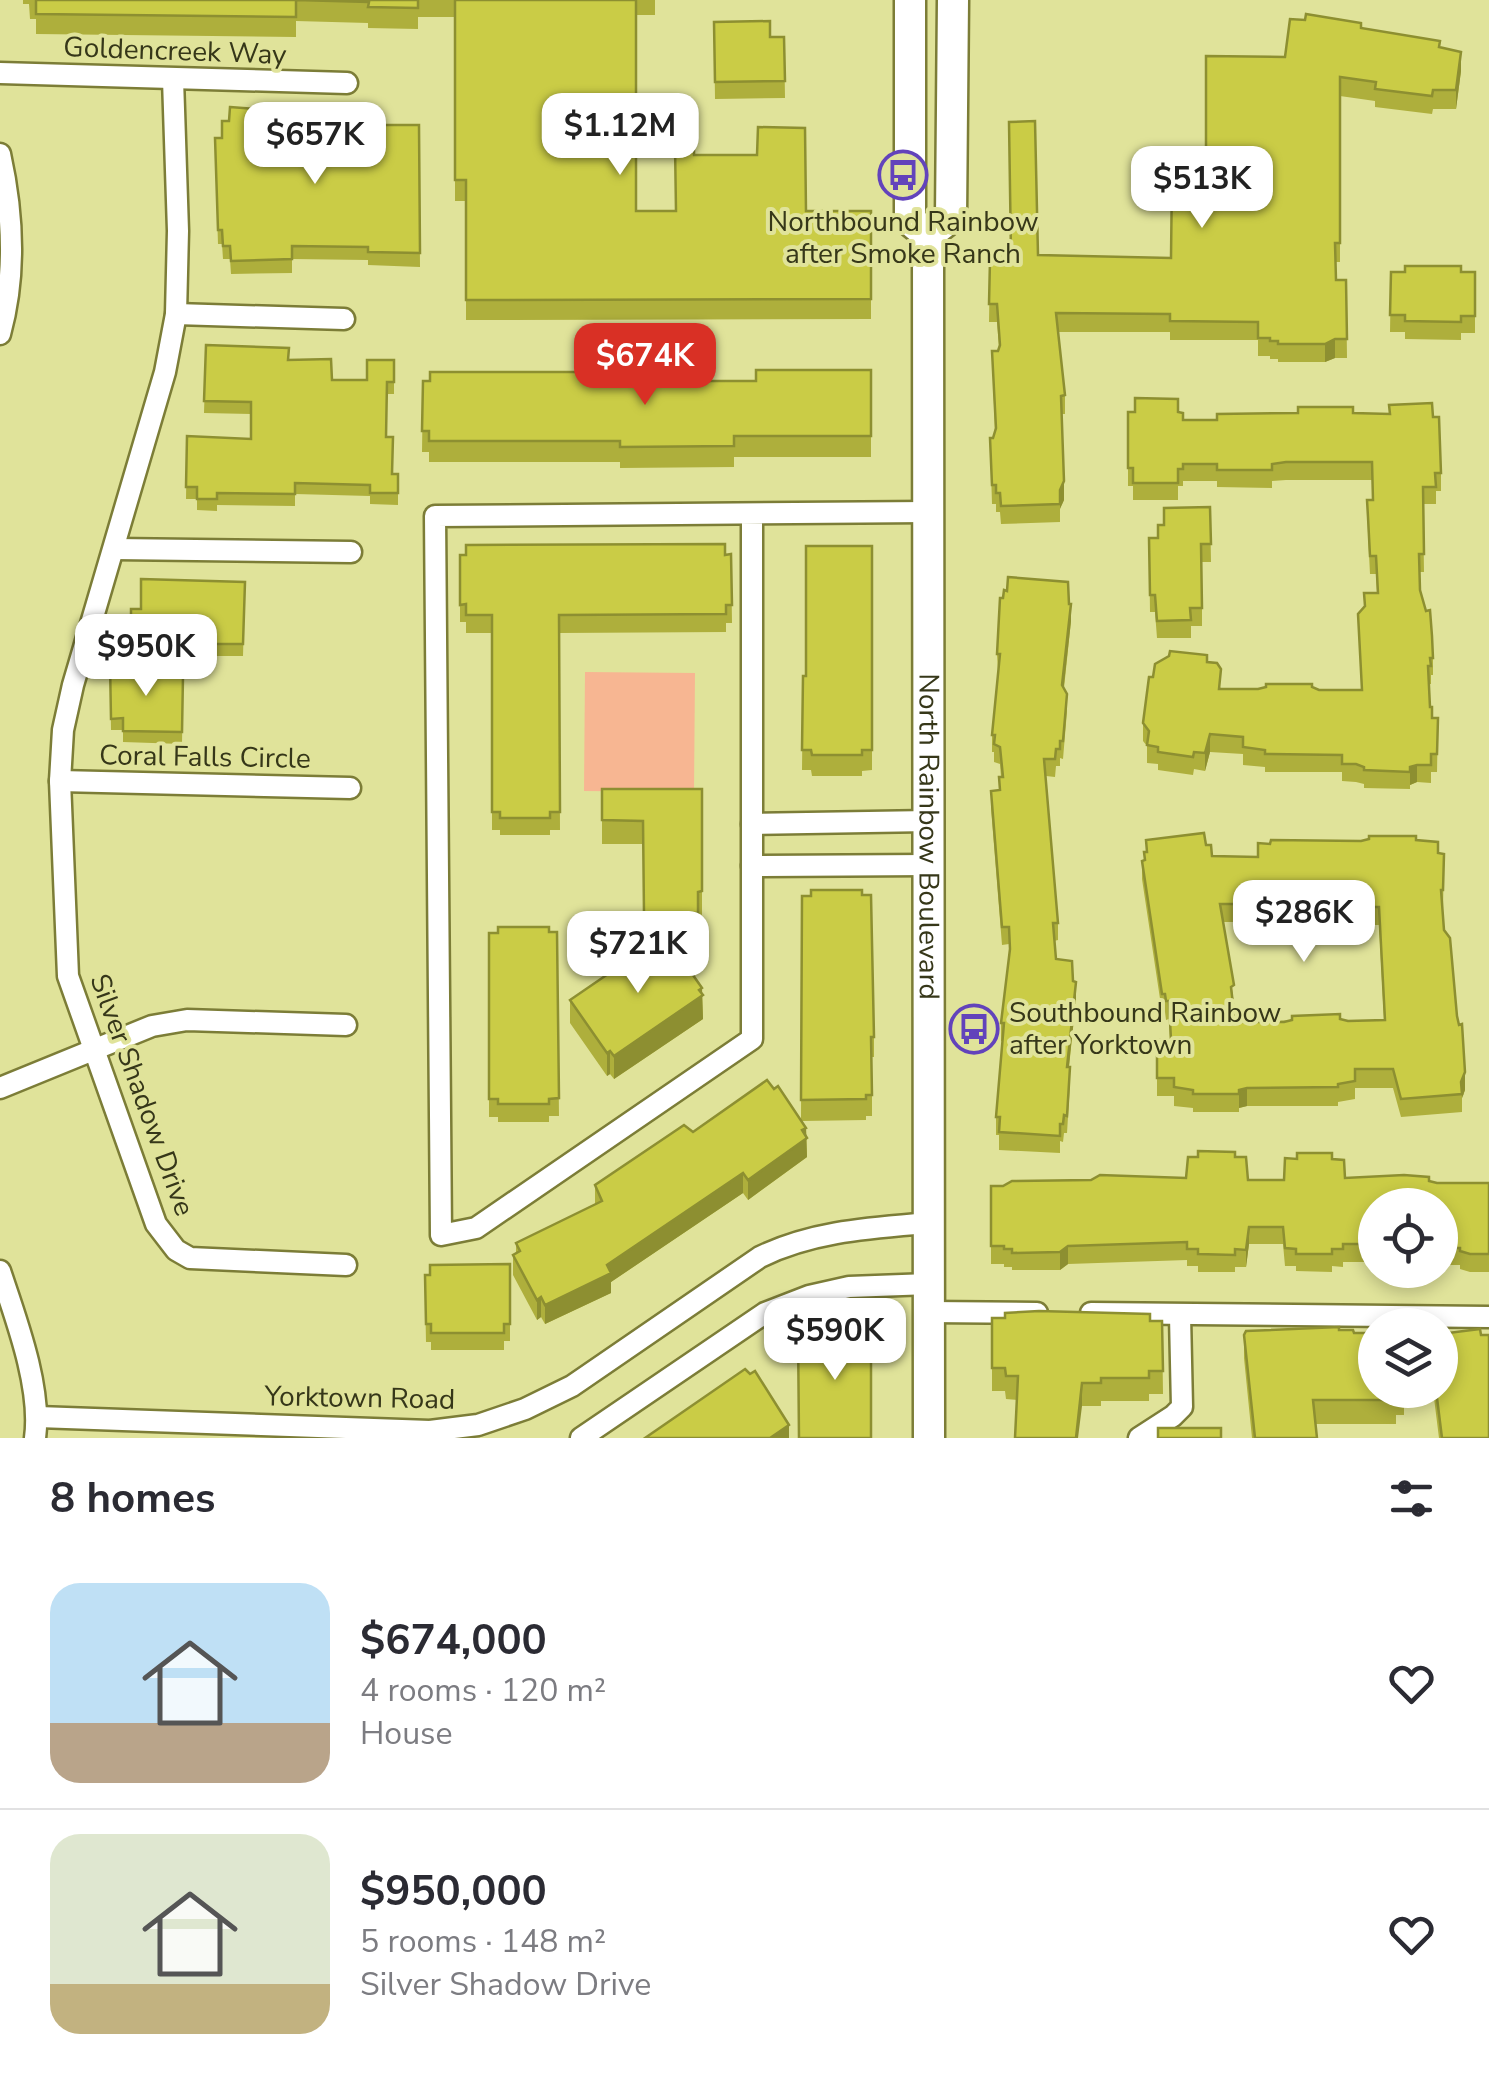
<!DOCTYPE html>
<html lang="en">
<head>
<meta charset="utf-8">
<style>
	:root { --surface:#fff; --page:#f2f2f3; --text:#2b2b33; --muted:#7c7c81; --line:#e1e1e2; --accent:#d93025 }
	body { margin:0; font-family:"Nunito Sans",sans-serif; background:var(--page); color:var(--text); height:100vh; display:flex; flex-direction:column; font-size:38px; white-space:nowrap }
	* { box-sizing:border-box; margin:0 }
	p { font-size:32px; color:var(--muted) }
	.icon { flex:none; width:55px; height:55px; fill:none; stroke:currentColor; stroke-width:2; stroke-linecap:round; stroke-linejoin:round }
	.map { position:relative; height:1438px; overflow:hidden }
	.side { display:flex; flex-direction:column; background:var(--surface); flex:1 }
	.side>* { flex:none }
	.buttons { position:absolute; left:1358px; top:1188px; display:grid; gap:20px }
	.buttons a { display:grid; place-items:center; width:100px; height:100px; border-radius:50%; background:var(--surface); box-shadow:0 5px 15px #0003; font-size:50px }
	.price { position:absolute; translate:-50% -85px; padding:0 22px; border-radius:20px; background:#fff; color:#222; font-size:32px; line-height:65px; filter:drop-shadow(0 2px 5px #0008) }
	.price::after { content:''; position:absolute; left:50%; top:60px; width:30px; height:22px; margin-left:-15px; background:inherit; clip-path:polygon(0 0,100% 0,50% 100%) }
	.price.selected { background:var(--accent); color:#fff }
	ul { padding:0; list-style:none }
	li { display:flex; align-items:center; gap:30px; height:250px; padding:0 50px }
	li+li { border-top:2px solid var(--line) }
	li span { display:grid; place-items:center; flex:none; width:280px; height:200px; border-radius:30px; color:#555 }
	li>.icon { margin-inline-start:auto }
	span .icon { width:120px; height:120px; fill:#fffc; stroke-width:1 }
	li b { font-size:42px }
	h2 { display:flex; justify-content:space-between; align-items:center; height:120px; padding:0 50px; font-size:42px }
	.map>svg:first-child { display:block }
</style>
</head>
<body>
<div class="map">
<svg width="1489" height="1438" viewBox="0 0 1489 1438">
	<rect width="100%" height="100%" fill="#e0e39a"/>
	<path fill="#f7b692" d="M585,672L695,673L694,792L584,791Z"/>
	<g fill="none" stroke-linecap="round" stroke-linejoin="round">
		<g stroke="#7c7d37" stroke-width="25">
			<g id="minor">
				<path d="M0,73L347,83"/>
				<path d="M173,79L178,231L176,314L165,372L73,685L63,730L60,781L68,976L156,1224L176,1250L190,1258L346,1265"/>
				<path d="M0,154C13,213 16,276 0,334"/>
				<path d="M176,314L344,319"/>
				<path d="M752,514V1039L476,1228L441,1235L435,516L928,512"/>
				<path d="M115,549L351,552"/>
				<path d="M60,781L350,788"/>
				<path d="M752,824L929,821"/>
				<path d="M752,866L929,865"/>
				<path d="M0,1088L152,1026L187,1020L346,1025"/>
				<path d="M0,1271C16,1319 42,1388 35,1438"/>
				<path d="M929,1312L1037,1313"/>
				<path d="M1091,1313L1489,1317"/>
				<path d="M38,1417L430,1431L478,1425L525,1409L572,1386L760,1257C813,1231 871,1228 929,1223"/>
				<path d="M581,1438L765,1313L809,1296L849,1287L929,1284"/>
				<path d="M1139,1438L1173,1416L1182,1407L1180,1316"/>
			</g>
		</g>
		<g stroke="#7c7d37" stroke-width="35">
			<g id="primary">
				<path id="s1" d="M910,0V220L928,235L929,1438"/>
				<path d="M928,235L951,217L953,0"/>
			</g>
		</g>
		<use href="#minor" stroke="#fff" stroke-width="20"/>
		<use href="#primary" stroke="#fff" stroke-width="30"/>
	</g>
	<g fill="#aeaf3c" fill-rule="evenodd">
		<path d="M23,0H655V15H636V211H675L694,155L806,211H871V319L466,320V201H455V17H418V29L368,28V23L296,21V37L36,34V19H30L29,4H23Z"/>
		<path d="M714,22L770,37H784L785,98L715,99Z"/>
		<path d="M1361,28L1440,47L1461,71L1456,109H1433L1432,114L1375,107V101L1340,96V262H1335L1336,280H1346L1347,358H1335L1325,362H1278V359H1270V356H1258V340H1170V332H1058L1065,395V414H1062L1064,500L1060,508V522L1001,524L1000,512H996V504H992L990,438H993L995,432L992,351H998L999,347L997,322H989L990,260H1003L1038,255L1171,258L1206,175L1285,57Z"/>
		<path d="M292,122L331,142L367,139L419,125L420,267L368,265V260L292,259V273L231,274L230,259H223L222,244H218L215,151L222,138Z"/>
		<path d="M1391,272H1475V333H1461V340L1405,339V332H1390Z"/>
		<path d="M206,345L288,360L332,380H367L394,360V394H387L386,437L392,474H398V505L370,504V496L295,494V506L217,505V511L197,510V499H186L187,436L251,439V414L204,413Z"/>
		<path d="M871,370V457H734V467L620,468V462H429V452H422L423,381H756Z"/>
		<path d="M1128,412H1178L1183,420H1217L1353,413L1433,417L1441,473V491H1436V504H1423L1424,572H1419L1420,590L1433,658V675H1431V684H1429L1430,707L1432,718H1438L1437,772H1431V783L1417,782L1410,785V789L1364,788V784L1356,782L1342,781V772H1265V767L1243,765V754L1210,752L1205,771L1194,769L1193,775L1158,770V764L1147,763V746L1143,741V723L1153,677L1207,662L1221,689L1312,687L1319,690H1362L1358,614L1377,593L1376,574H1370L1368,534L1367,500H1373L1372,480H1286L1272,481V488L1217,487V481H1183V486H1178V500H1133V486H1128Z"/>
		<path d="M1210,507L1211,562H1202V626H1191V638H1157L1155,612H1150L1149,538H1158L1164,525Z"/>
		<path d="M872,546V770L862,771V776H812L811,770H802L803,676H806Z"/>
		<path d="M731,554L732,623H726V632L559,633L560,830H550V835H500V830H492V633H466V622H460V555Z"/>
		<path d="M245,582L243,656H214V649L131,648V609H141Z"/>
		<path d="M1069,604L1071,621L1064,688L1067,711L1063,759L1060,758V766H1056L1055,777L1046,776L1058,923V940L1054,941L1056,959L1073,981L1076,999L1069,1067L1070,1084L1067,1133H1064L1063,1142L1060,1141V1153L999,1150V1135H996V1117L1003,1041H1001V1023L1010,956L1009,944L1002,945L991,808V791L999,790V777H1001L1000,764L994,762V752H992V735L998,671L997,654Z"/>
		<path d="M110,663L142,675L183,676L182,744L123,742V730H111Z"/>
		<path d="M602,789H702V915H698V936H666L702,994L703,1019L614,1079L610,1074L607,1076L570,1023V1000L663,936H644L643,844H602Z"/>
		<path d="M1146,840L1206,845L1212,856L1258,857L1416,840L1438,853L1444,854L1443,909H1442L1465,1090L1462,1098V1112L1401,1117L1393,1088H1355V1099L1338,1102V1106H1247L1239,1108V1112H1193V1108L1174,1106V1096H1157V1040H1170L1169,1019L1166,1020L1165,1012H1162L1142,879V861H1144V852H1146ZM1223,922H1369V925H1379L1384,1020L1348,1021L1340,1019L1235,1022L1234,1004Z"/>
		<path d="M802,896L874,1037V1057H872V1116H866V1120L802,1121L806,1128L807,1157L748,1200L743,1193L611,1282V1293L545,1324L541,1317L537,1320L513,1275V1255L516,1253V1243L595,1204V1185L774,1089L801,1120Z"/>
		<path d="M557,932L559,1116H549V1122H498V1117H489V933Z"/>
		<path d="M1235,1157L1248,1180H1284L1332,1159L1345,1178L1429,1181L1437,1183H1489V1272H1470L1460,1269V1265H1440V1205H1375V1262H1343V1267L1332,1266V1272L1296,1271V1266H1285L1283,1244H1249L1246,1267H1235V1272H1198V1266H1187V1260L1068,1264L1060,1270H1012V1267H1004V1264H991V1186L1186,1178Z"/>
		<path d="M510,1264V1341H504V1350H431V1342H426L425,1292Z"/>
		<path d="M992,1318L1162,1321L1163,1394H1149V1401H1101V1406H1082L1006,1399L1005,1391H992Z"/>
		<path d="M1339,1330L1354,1333L1404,1390V1415H1396V1424H1315L1317,1438H1252L1244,1358V1335Z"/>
		<path d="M1481,1335L1489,1438H1439L1433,1390H1440Z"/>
	</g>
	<g fill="#8d8f31">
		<path d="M1461,52V71L1456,109V90Z"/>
		<path d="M1335,339V358L1325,362V344Z"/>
		<path d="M1064,481V500L1060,509V490Z"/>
		<path d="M1071,604V621L1062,702V685Z"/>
		<path d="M1210,734V752L1205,771V753Z"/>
		<path d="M1417,765V782L1410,785V767Z"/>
		<path d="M1076,982V999L1067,1084V1067Z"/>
		<path d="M702,988L703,1019L614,1079V1056Z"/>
		<path d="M610,1051V1074L607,1076V1053Z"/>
		<path d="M1465,1072V1090L1462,1098L1461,1082Z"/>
		<path d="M1247,1088V1106L1239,1108V1090Z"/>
		<path d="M806,1128L807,1157L748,1200V1180Z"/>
		<path d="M743,1173V1193L611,1282V1293L545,1324V1305Z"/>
		<path d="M1249,1227V1244L1246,1267V1250Z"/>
		<path d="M1068,1246V1264L1060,1270V1252Z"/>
		<path d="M541,1297V1317L537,1320V1300Z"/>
		<path d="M1082,1383V1406L1078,1438H1076Z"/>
		<path d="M789,1425V1438H770Z"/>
	</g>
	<g fill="#cacc46" stroke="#8d8f31" stroke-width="2.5" fill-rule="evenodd">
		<path d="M36,0H418V8L368,7L369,2L296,0V17L36,14Z"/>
		<path d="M455,0H636V211H676L675,145H694V155H757L758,127L805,128L806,211H871V299L466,300V180H455Z"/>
		<path d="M1306,14L1361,23V28L1440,41L1439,47L1461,52L1456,90H1433L1432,96L1375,89L1376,82L1340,77V243H1335L1336,280H1346L1347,339H1335L1325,344H1278V341H1270V338H1258V322L1170,321V314L1056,313L1065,395L1061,396L1064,481L1060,490V504L1001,506L1000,493H996V485H992L990,438H993L996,428L992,351H998L1000,345L997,304H989L990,260H1003V254H1011L1009,122L1035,121L1038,255L1171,258L1172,175H1206V56L1285,57L1290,19L1305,20Z"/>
		<path d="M770,21V37H784L785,81L715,82L714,22Z"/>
		<path d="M230,107L293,112L292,122L331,121V142L367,139V125H419L420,253L368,252V247L292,246V259L231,261L230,246H223L222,230H218L215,138H222V121H229Z"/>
		<path d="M1405,266H1461V272H1475V316H1461V322L1405,321V315H1390L1391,272H1405Z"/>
		<path d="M206,345L289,348L288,360L331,359L332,380H367V360H394V382H387L386,437H393L392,474H398V493H370V485L295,483V494L217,493V499H197V487H186L187,436L251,439V402L204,401Z"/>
		<path d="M756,370H871V436H734V446L620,447V441H429V431H422L423,381H430V372H596V381H756Z"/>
		<path d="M1135,398L1178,399V412L1183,413V420H1217V414L1298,413V407H1353V413L1390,414L1389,405L1432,403L1433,417H1439L1441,473H1435L1436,487H1423L1424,554H1419L1420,590L1426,611L1430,610L1432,636L1433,658H1430L1431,666H1428L1430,707H1432V718H1438L1437,754H1431V765H1417L1410,767V772L1364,770V767L1356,764H1342V755L1265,754V750L1243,747V737L1210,734L1205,753L1194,752L1193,757L1158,752V747L1147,745L1149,731L1143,723L1149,677H1153L1155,664L1169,656L1170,651L1207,655V662L1217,663L1221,669L1219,689H1258L1266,687V684H1312V687L1319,690H1362L1358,614L1365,606L1364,593H1378L1376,556H1370L1368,517L1367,500H1373L1372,462H1286L1272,464V470H1217V464H1183V469H1178V483H1133V468H1128V412H1135Z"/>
		<path d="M1210,507L1211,544H1201L1202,608H1190L1191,620L1157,621L1155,595H1150L1149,538H1158V525H1164V508Z"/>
		<path d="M725,544V555L731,554L732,605H726V614L559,615L560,812H550V818H500V812H492V615H466V604L460,605V555H466V545Z"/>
		<path d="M806,546H872V750H862V755H812L811,750H802L803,676H806Z"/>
		<path d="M1008,577L1068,582L1069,604H1071L1062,685L1067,694L1063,741H1060V749H1056L1055,759H1044L1058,923H1053L1056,959L1072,961L1073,981L1076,982L1067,1067H1070L1067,1116L1064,1115L1063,1124H1060V1136L999,1132L1000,1117H996L1004,1023H1001L1010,949L1009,927H1002L991,791L1000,790L999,777H1003L1000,747L994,744L995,735H992L1000,654H997L1000,598H1003L1004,590L1007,591Z"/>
		<path d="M141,579L245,582L243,644H214L215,637L131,636V609H141Z"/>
		<path d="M142,662V675L183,676L182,732L123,731V718L111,719L110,663Z"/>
		<path d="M602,789H702V891L698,892V913H644L643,821L602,820Z"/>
		<path d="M1204,833L1206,845H1211L1212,856L1258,857V843L1270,844L1271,840L1361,841L1369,839V836H1416V840L1438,842V853L1444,854L1443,890H1441L1444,930L1450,938L1457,1016L1459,1025L1462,1024L1465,1072L1461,1082L1462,1094L1401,1099L1393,1069H1355V1081L1338,1084V1087L1247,1088L1239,1090V1094H1193V1090L1174,1087V1078H1157V1040H1171L1169,1001H1166L1165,994H1162L1142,861L1145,860L1144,852H1147L1146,840ZM1220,904H1369V907H1379L1385,1020L1348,1021L1340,1019V1014L1292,1016V1020L1284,1022H1235L1231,987L1234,985Z"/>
		<path d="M811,890H862V895H871L874,1037H871L872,1095H866V1099L801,1100L802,896H811Z"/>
		<path d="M498,927H549V932H557L559,1098L549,1099V1104H498V1099H489V933H498Z"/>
		<path d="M665,935L702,988L699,990L703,995L614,1056L610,1051L607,1053L570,1000Z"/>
		<path d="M767,1080L774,1089L778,1086L806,1128L802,1130L807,1138L748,1180L743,1173L607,1265L611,1273L545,1305L541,1297L537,1300L513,1255L520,1251L516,1243L602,1201L595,1185L684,1125L693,1132Z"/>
		<path d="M1198,1151L1235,1152V1157H1246L1248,1180H1284L1285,1158L1297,1159V1153H1332V1159L1344,1160L1345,1178L1404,1175L1429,1177V1181L1437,1183H1489V1254H1470L1460,1251V1248H1440V1205H1375V1244H1343V1249H1332V1254H1296V1249L1285,1248L1283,1227H1249L1246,1250L1235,1249V1255L1198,1254V1249H1187V1242L1068,1246L1060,1252L1012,1253V1249H1004V1246H991V1186H1003L1012,1181L1091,1180L1100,1175L1186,1178L1188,1157H1198Z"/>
		<path d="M510,1264V1324H504V1333H431V1324H426L425,1275H430V1265Z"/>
		<path d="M1039,1311L1150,1314V1321H1162L1163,1371H1149V1378H1101V1383H1082L1076,1438H1015L1018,1376H1006L1005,1368H992V1318H1005V1313Z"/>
		<path d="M1339,1327V1330H1353L1354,1333H1375V1390H1404V1392H1396V1400H1313L1317,1438H1255L1244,1335L1246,1331Z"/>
		<path d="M808,1328H864L863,1331H871V1438H799L798,1331H807Z"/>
		<path d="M1480,1329L1481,1335H1489V1438H1442L1436,1390H1440V1334Z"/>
		<path d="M745,1369L750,1374L755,1371L789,1425L770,1438H645Z"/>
		<rect x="1158" y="1428" width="63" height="10"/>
	</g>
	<defs>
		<g id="bus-ring" transform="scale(2.5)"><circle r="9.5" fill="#e0e39a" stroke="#6243bb" stroke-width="1.5"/><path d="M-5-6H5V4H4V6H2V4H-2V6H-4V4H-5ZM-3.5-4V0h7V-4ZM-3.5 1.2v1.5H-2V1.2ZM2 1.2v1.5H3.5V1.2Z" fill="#6243bb"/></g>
	</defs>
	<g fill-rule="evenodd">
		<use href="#bus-ring" x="903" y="175"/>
		<use href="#bus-ring" x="974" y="1029"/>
	</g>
	<g text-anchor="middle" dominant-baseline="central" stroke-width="8" stroke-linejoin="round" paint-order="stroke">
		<g font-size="28" fill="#363719" stroke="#e0e39a">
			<text transform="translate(175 51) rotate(2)">Goldencreek Way</text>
			<text transform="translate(205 757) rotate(1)">Coral Falls Circle</text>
			<text stroke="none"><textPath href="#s1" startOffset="845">North Rainbow Boulevard</textPath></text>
			<text transform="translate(142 1095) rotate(70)">Silver Shadow Drive</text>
			<text transform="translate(360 1398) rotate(1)">Yorktown Road</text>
		</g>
		<g font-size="28" fill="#363719" stroke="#e0e39a">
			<text x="903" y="222">Northbound Rainbow<tspan x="903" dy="32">after Smoke Ranch</tspan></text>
			<text x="1009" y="1013" text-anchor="start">Southbound Rainbow<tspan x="1009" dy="32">after Yorktown</tspan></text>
		</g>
	</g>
</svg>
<div class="buttons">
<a><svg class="icon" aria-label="locate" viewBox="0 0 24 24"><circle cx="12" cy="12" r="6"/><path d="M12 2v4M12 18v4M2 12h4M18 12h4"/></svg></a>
<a><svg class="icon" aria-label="layers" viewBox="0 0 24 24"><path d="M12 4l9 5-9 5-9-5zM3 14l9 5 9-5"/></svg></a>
</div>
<b class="price" style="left:620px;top:178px">$1.12M</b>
<b class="price" style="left:315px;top:187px">$657K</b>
<b class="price" style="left:1202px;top:231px">$513K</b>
<b class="price selected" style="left:645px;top:408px">$674K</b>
<b class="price" style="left:146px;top:699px">$950K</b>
<b class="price" style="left:1304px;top:965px">$286K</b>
<b class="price" style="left:638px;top:996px">$721K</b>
<b class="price" style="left:835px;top:1383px">$590K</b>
</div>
<section class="side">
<h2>8 homes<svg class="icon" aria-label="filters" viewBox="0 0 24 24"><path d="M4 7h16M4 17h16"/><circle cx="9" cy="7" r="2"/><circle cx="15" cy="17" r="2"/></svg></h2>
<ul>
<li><span style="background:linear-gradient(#bfe0f5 70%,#b9a48a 0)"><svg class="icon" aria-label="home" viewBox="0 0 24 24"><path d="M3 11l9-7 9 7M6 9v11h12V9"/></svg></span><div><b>$674,000</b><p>4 rooms · 120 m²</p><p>House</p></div><svg class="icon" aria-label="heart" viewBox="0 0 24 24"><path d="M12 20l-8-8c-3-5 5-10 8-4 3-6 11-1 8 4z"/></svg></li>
<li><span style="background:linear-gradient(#dfe7d0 75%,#c2b280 0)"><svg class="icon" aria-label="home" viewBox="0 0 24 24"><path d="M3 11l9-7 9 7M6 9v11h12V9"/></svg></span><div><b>$950,000</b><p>5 rooms · 148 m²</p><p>Silver Shadow Drive</p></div><svg class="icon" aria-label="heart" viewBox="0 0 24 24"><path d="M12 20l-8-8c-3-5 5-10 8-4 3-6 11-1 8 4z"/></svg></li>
</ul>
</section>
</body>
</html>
